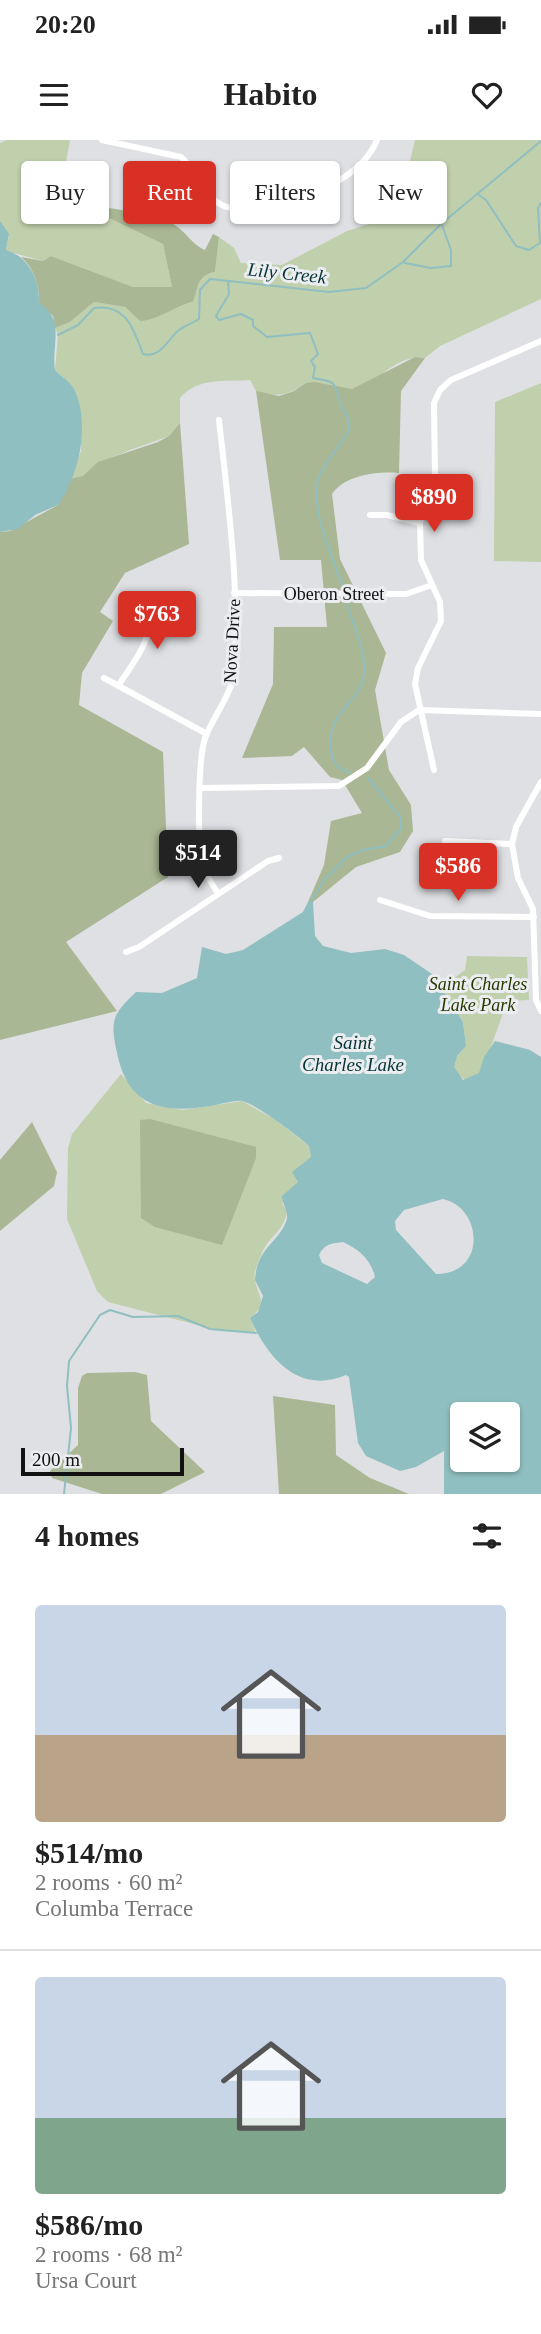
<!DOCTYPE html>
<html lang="en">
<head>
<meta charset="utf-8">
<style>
	:root { --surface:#fff; --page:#f2f2f2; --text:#222; --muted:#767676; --line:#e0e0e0; --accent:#d93025 }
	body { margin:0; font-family:"Times New Roman",serif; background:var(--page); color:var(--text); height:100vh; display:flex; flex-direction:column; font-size:26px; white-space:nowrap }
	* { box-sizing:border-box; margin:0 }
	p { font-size:23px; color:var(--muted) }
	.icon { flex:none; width:38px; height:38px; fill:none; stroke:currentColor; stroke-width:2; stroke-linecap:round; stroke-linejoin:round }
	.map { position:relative; height:1354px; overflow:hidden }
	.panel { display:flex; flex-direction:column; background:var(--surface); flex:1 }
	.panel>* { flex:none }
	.top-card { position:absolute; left:21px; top:21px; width:500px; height:63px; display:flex; gap:14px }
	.tools { position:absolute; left:450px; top:1262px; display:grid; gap:14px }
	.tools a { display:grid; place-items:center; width:70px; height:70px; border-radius:7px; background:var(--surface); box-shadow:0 2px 5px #0004; font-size:35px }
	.scale { position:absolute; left:21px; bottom:18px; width:163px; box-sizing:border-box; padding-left:7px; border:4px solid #121213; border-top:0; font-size:19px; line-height:24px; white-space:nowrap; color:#121213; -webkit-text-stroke:5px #ecedf0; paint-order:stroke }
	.price { position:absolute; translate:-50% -60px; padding:0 16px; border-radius:7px; background:var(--accent); color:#fff; font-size:23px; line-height:46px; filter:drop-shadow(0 2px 4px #0008) }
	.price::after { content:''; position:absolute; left:50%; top:42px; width:21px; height:16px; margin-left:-10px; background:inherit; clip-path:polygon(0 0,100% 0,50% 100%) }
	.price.current { background:#222; color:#fff }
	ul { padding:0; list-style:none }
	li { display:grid; align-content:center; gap:14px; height:371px; padding:0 35px }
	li+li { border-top:2px solid var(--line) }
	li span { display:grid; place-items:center; height:217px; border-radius:7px; color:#555 }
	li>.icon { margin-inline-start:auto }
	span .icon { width:126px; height:126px; fill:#fffc; stroke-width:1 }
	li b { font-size:30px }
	h2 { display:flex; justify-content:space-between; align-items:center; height:84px; padding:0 35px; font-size:30px }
	.tag { padding:0 24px; border-radius:7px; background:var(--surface); box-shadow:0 2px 5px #0004; font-size:24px; line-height:63px }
	.tag.current { background:var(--accent); color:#fff }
	.status { display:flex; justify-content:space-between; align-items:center; height:49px; padding:0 35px; background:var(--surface); direction:ltr }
	.status svg { height:19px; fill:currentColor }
	header { display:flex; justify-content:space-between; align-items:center; height:91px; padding:0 35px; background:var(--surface); font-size:32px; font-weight:600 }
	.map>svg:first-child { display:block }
</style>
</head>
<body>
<div class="status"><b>20:20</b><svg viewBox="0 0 49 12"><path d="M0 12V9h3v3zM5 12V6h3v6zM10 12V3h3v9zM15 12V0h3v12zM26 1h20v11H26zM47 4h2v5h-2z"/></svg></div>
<header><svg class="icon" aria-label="menu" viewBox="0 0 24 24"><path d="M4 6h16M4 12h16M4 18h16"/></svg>Habito<svg class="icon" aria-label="heart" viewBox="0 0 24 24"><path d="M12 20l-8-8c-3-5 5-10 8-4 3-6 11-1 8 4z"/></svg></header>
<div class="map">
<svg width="541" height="1354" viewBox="0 0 541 1354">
	<rect width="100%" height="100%" fill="#dfe0e3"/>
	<g fill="#c0cfac">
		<path d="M7,0H70L59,61L75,70L111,79L163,104L172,147H133L51,116L43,121L6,111L9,95L0,81V3Z"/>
		<path d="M415,0H541V159L440,206L425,218C394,213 376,248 350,249C335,250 321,242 306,243C290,255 275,258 256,251L250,240C224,242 198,237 180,258V283L169,296L130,310L104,321L83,337L70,339L81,311L79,268L74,249L55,230L58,195L55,188L70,182L94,162L125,167L140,181L193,162C199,146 196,137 215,132L219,97L234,108L241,123L282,125L347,91L389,78L390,70L384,62L389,50L408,30Z"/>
		<path d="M541,243V422L494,421L495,262Z"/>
		<path d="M467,816L527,817L529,860L507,861C499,886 490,910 480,933L466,941L454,931V920L466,906L463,882L441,848L465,830Z"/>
		<path d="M121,934L146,963L182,970L242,961L276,980L309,1006L311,1017L293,1032L298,1042L282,1064L287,1071C285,1090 268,1097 262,1113C259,1120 253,1133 255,1140C258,1157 269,1163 250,1178L256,1193L221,1191L108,1162L97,1151L67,1079L68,1008L72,994Z"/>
	</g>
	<g fill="#a9b794">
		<path d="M59,61C91,66 138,70 167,81C184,87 190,104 205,110L213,94L219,97L215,132C196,136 199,147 193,162C175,166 156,181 140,181L125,167L94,162L70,182L55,188L53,176L39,163C40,148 34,127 21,117L43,121L51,116L133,147H172L163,104L111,79L75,70Z"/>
		<path d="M415,217L425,218L401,251L399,333C378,331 345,335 332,354L340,419L386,513L375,550L389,630L411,665L413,691L400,712L356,727L313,762H308L324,725L331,681L362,673L342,640L330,637L304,607L292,616L242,618L273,544L274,487H327L321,420H280L256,251L279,256L294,251L306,243L314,242L352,249Z"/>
		<path d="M180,283L189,404L125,433L100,472L113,481L82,533L79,565L163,612L168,737L66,802L117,871L0,900V392L10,391L58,365L70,339L83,336L98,322L158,302L169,296Z"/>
		<path d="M150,979L256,1007V1018L222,1105L155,1087L141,1078L140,980Z"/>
		<path d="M32,982L57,1032L54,1046L0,1091V1020Z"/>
		<path d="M135,1232L147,1235L151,1281L205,1332L161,1354H102L52,1338L50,1331L78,1305V1248L82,1236L87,1233Z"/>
		<path d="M273,1256L335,1265L336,1315L370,1338L409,1354H279Z"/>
	</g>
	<g fill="#8fbfc0" fill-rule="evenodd">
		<path d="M0,81L9,94L6,110C29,117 40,140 39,163C66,179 51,205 55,230C61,237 69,240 74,249C91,284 79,335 58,365L35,375L18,389L0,392Z"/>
		<path d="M308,762H313L315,796L323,806L351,813L385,809L404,815L432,834L463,882L466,906L457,916L454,927L463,940L479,933L484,917L495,901L530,910L541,917V1354H444V1311L416,1327L400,1331L366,1316L358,1303L349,1237L346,1235C299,1255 268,1219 250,1178L258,1172L263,1156L255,1140C257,1108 276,1105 286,1082C290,1072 282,1065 282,1056L298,1042L292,1032L311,1017L309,1006C297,995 256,964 242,961C233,960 219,965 210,966C161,974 128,966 117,913C110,880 112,875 136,852L162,853L197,838L202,807L226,814L243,810L303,772ZM443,1059C482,1067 488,1134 436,1134L396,1090L395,1081L404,1070ZM343,1102C358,1109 371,1119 375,1137L367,1144L322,1123L319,1115C324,1104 332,1103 343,1102ZM508,1274V1320H462V1274Z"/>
	</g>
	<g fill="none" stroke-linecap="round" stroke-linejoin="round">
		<g stroke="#8fbfc0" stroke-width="2">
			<path d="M479,55L486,60L516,106L529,110L540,103L538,68L541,63"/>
			<path d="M405,123L431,128L451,126V110L442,85"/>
			<path d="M228,141L229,154L216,176L219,180L241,174L253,180V186L267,197L310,193L318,214L311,221L315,227L313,238C334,242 334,239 340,262C342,270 348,275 349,282C353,298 316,323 316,352C317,385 332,415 342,445"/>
			<path d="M58,195L78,185L94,168C126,163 133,188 143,214C160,219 167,200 179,190C185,186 192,183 199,179L200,150L210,139L329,152L366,148L403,122L441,84L541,1"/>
			<path d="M347,464C353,485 366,511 364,533C360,566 324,572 331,611C333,624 338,629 351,633"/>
			<path d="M310,762L325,739L347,717L362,710L386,706L401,689V678L368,638"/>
			<path d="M64,1354L71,1288L67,1246L69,1221L100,1175L110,1170L133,1177L178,1176L210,1189L256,1193"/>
		</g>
		<g stroke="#fff" stroke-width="6">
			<path d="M102,0L181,17C197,30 203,56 222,65C234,71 247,68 259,66C301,59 359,43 377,0"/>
			<path d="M370,375H387L420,383"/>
			<path d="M234,453L406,454L432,445"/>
			<path d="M104,538L207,594"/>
			<path d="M118,546C135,520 155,498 149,465"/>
			<path d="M434,630L415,544L418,528L441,481L440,462L421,420L420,383L435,335L434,263L440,250L451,240L541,201"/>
			<path d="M541,642L516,687L512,704L518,738L533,769L536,860L541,871"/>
			<path d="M201,648L339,646L367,628L401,582L419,570L541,574"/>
			<path d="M445,701L512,704"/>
			<path d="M218,753C212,744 206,736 203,725C197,703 198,620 205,598C214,574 232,556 234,530C240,447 228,363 219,280"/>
			<path d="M380,760L430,776L534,777"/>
			<path d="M126,812L139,807L268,721L279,718"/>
		</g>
	</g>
	<g text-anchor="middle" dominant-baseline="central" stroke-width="6" stroke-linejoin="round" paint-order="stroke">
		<g font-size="18" fill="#121213" stroke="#ecedf0">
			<text x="334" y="454">Oberon Street</text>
			<text transform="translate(232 501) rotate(-87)">Nova Drive</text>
		</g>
		<g font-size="18" font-style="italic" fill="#273800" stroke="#ecedf0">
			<text x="478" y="844">Saint Charles<tspan x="478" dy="21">Lake Park</tspan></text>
		</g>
		<g font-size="19" font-style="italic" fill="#043436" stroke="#ecedf0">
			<text transform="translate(287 133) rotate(6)">Lily Creek</text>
			<text x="353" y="902">Saint<tspan x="353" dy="22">Charles Lake</tspan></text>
		</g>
	</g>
</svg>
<div class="tools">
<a><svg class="icon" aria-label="layers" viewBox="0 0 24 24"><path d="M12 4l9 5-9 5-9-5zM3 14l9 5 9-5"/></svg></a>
</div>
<div class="scale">200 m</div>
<b class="price" style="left:434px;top:394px">$890</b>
<b class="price" style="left:157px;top:511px">$763</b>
<b class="price current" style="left:198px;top:750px">$514</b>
<b class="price" style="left:458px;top:763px">$586</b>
<div class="top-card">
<a class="tag">Buy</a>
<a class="tag current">Rent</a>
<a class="tag">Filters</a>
<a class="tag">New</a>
</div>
</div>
<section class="panel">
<h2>4 homes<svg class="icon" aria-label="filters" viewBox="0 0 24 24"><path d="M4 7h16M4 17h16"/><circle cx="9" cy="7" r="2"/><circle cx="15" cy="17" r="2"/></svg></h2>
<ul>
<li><span style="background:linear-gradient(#c9d6e8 60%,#b9a48a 0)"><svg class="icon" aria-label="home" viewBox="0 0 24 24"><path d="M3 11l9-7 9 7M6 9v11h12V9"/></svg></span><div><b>$514/mo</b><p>2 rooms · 60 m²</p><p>Columba Terrace</p></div></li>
<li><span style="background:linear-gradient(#c9d6e8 65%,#7fa58c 0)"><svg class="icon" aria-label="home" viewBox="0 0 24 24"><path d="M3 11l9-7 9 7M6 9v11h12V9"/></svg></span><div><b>$586/mo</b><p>2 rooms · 68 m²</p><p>Ursa Court</p></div></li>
</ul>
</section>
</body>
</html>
